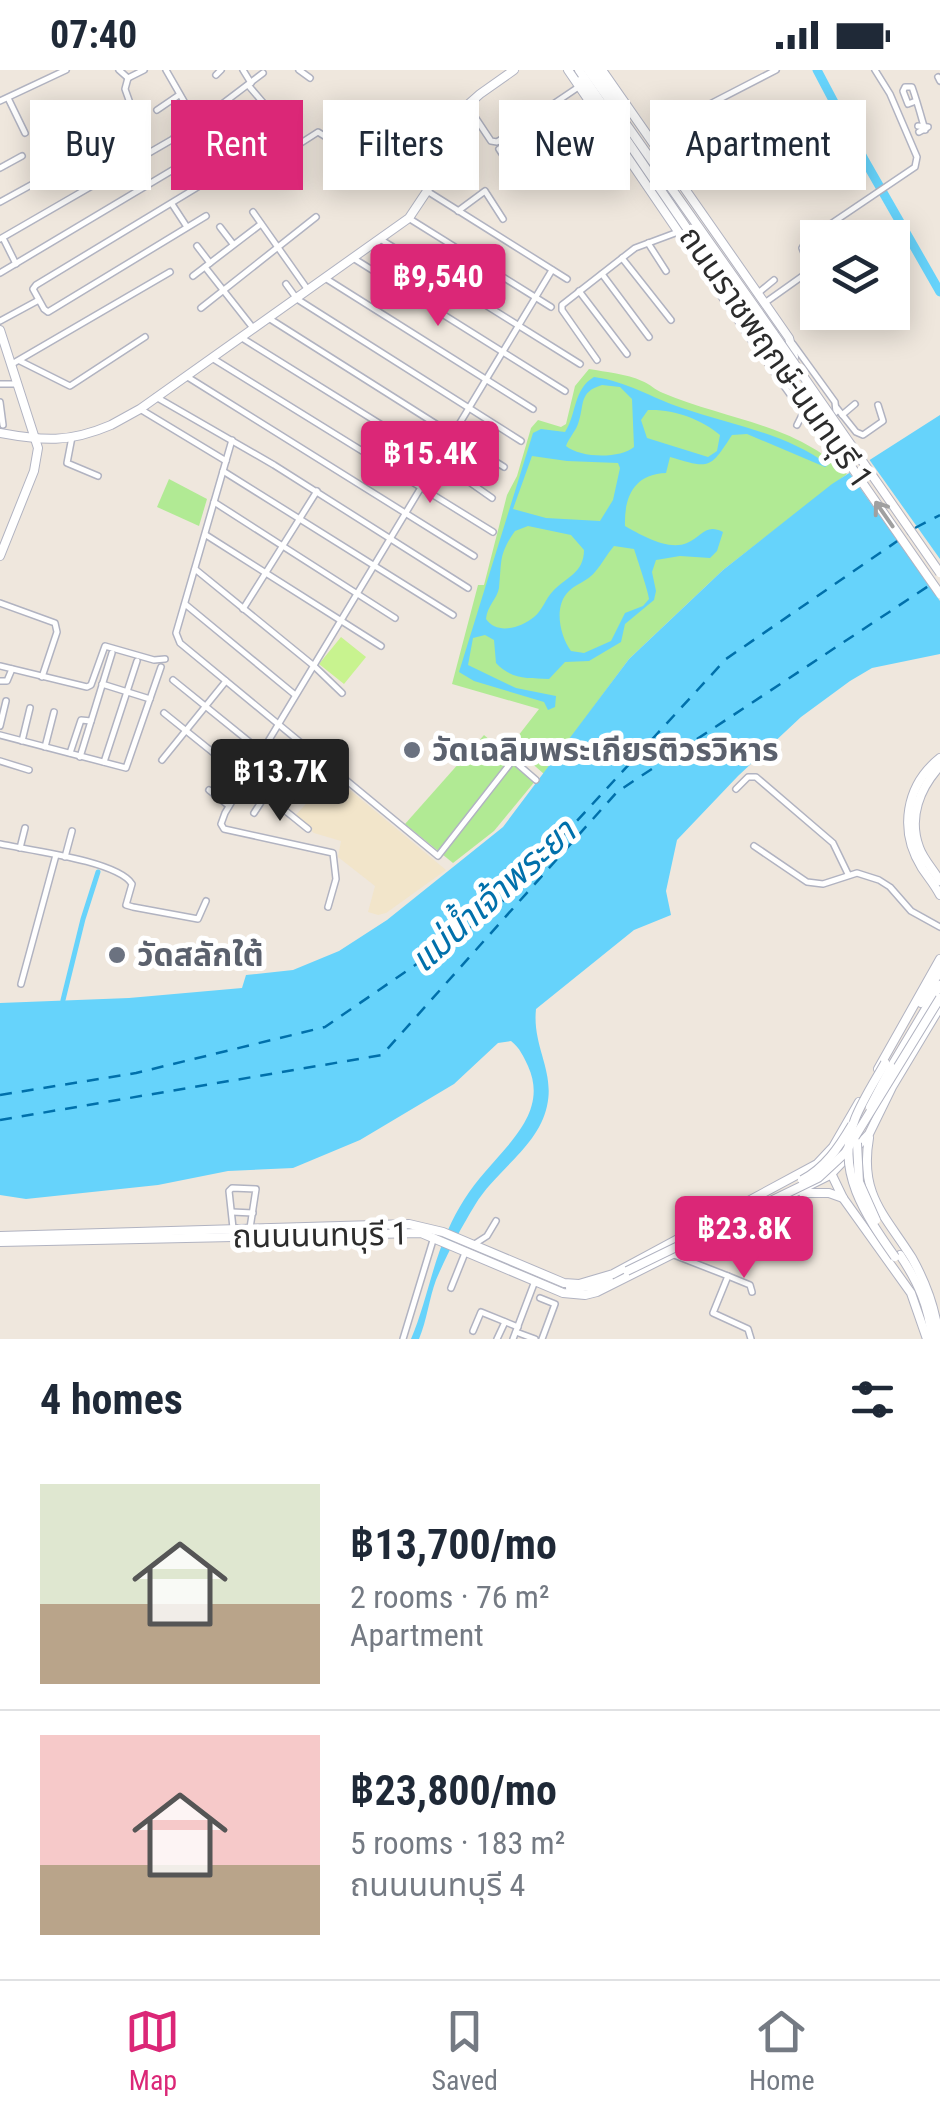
<!DOCTYPE html>
<html lang="en">
<head>
<meta charset="utf-8">
<style>
	:root { --surface:#fff; --page:#f6f6f7; --text:#1f2937; --muted:#747a83; --line:#e0e1e3; --accent:#db2777 }
	body { margin:0; font-family:"Roboto Condensed","Noto Sans Thai",sans-serif; background:var(--page); color:var(--text); height:100vh; display:flex; flex-direction:column; font-size:38px; white-space:nowrap }
	* { box-sizing:border-box; margin:0 }
	p { font-size:32px; color:var(--muted) }
	.icon { flex:none; width:55px; height:55px; fill:none; stroke:currentColor; stroke-width:2; stroke-linecap:round; stroke-linejoin:round }
	.map { position:relative; height:1269px; overflow:hidden }
	.drawer { display:flex; flex-direction:column; background:var(--surface); flex:1 }
	.drawer>* { flex:none }
	.hud { position:absolute; left:30px; top:30px; width:880px; height:90px; display:flex; gap:20px }
	.tools { position:absolute; left:800px; top:150px; display:grid; gap:20px }
	.tools a { display:grid; place-items:center; width:110px; height:110px; border-radius:0px; background:var(--surface); box-shadow:0 5px 25px #0003; font-size:50px }
	.price { position:absolute; translate:-50% -85px; padding:0 22px; border-radius:10px; background:var(--accent); color:#fff; font-size:32px; line-height:65px; filter:drop-shadow(0 2px 5px #0008) }
	.price::after { content:''; position:absolute; left:50%; top:60px; width:30px; height:22px; margin-left:-15px; background:inherit; clip-path:polygon(0 0,100% 0,50% 100%) }
	.price.on { background:#222; color:#fff }
	ul { padding:0; list-style:none }
	li { display:flex; align-items:center; gap:30px; height:250px; padding:0 40px }
	li+li { border-top:2px solid var(--line) }
	li span { display:grid; place-items:center; flex:none; width:280px; height:200px; border-radius:0px; color:#555 }
	li>.icon { margin-inline-start:auto }
	span .icon { width:120px; height:120px; fill:#fffc; stroke-width:1 }
	li b { font-size:42px }
	h2 { display:flex; justify-content:space-between; align-items:center; height:120px; padding:0 40px; font-size:42px }
	.pill { padding:0 35px; border-radius:0px; background:var(--surface); box-shadow:0 5px 25px #0003; font-size:35px; line-height:90px }
	.pill.on { background:var(--accent); color:#fff }
	.status { display:flex; justify-content:space-between; align-items:center; height:70px; padding:0 50px; background:var(--surface); direction:ltr }
	.status svg { height:28px; fill:currentColor }
	.tab-bar { display:flex; justify-content:space-around; align-items:center; height:140px; border-top:2px solid var(--line); background:var(--surface); font-size:28px; color:var(--muted) }
	.tab-bar a { display:grid; justify-items:center; gap:5px }
	.tab-bar .on { color:var(--accent) }
	.map>svg:first-child { display:block }
</style>
</head>
<body>
<div class="status"><b>07:40</b><svg viewBox="0 0 49 12"><path d="M0 12V9h3v3zM5 12V6h3v6zM10 12V3h3v9zM15 12V0h3v12zM26 1h20v11H26zM47 4h2v5h-2z"/></svg></div>
<div class="map">
<svg width="940" height="1269" viewBox="0 0 940 1269">
	<rect width="100%" height="100%" fill="#efe7dd"/>
	<path fill="#f2e5ca" d="M339,711L446,800L386,843L378,845L368,842L375,816L338,787L341,771L314,763L294,747L314,725L321,731Z"/>
	<g fill="#b1ea94">
		<path d="M589,299C606,302 627,304 642,311C650,314 655,320 663,323C726,350 795,353 847,404L723,500L629,589L544,704L511,675L539,639L452,614L478,515H484L507,425L517,406L531,358L538,350L561,357L566,354L575,316Z"/>
		<path d="M169,409L207,429L199,456L157,437Z"/>
		<path d="M484,665L536,710L494,761L453,793L405,754Z"/>
	</g>
	<path fill="#c8f38f" d="M341,567L366,587L344,614L319,594Z"/>
	<g fill="#66d3fb" fill-rule="evenodd">
		<path d="M594,307C626,311 652,328 682,338C731,355 786,363 828,395L825,397L747,364L732,365C710,399 710,399 670,387L666,403C634,404 624,427 625,456C641,465 668,481 687,473C702,467 705,453 723,462L717,481L710,488L680,486L656,490L652,502L656,521L654,530L625,554L621,572L589,591L565,592L549,609C528,608 512,610 496,593L494,570L485,565L473,568L468,595L516,618L556,626L555,637L548,640L544,632L474,611L459,602L533,363L541,359L565,362C577,344 573,319 594,307ZM602,315L620,317L632,329L634,377C620,389 580,388 566,376C569,368 575,362 578,354C585,335 578,322 602,315ZM648,340C674,339 701,349 720,365L717,381L708,387L647,368L641,350ZM532,386L567,391L618,393L620,398L613,430L600,451L546,448L513,439ZM528,456L571,465L584,480C584,503 566,507 553,521C545,529 543,540 534,547C521,558 497,565 486,549C487,536 497,529 499,518C502,492 498,485 515,461ZM614,476L634,479C637,488 649,524 649,529L643,536L625,543L611,571L584,583L571,581C560,566 553,536 569,521C576,514 588,511 595,502C602,494 607,484 614,476Z"/>
		<path d="M940,345V584L872,598L850,611L801,647L738,706L677,770L666,821L671,845L634,860L536,939C532,976 555,1001 547,1036C538,1077 496,1100 475,1135C461,1158 447,1184 436,1210C429,1229 427,1250 419,1269H411C426,1234 432,1195 448,1160C457,1139 470,1119 485,1102C511,1071 548,1040 528,996C523,986 520,978 511,971L498,973L454,1014L360,1070L293,1098L228,1101L158,1115L26,1129L0,1125V933L129,928L242,918L246,905L293,900L339,881L387,850L503,757L629,589L723,500L832,414Z"/>
	</g>
	<path fill="#efe7dd" d="M866,385L940,489V531L846,398Z"/>
	<g fill="none" stroke-linecap="round" stroke-linejoin="round">
		<path stroke="#66d3fb" stroke-width="5" d="M63,930L83,849L98,802"/>
		<path stroke="#66d3fb" stroke-width="9" d="M817,0L865,91L940,222"/>
		<g stroke="#0070ab" stroke-width="2.5" stroke-dasharray="12 10" stroke-linecap="butt">
			<path d="M915,458L940,445"/>
			<path d="M0,1025L136,1003L325,957L494,841L726,589L909,463"/>
			<path d="M0,1050L382,985L617,722L930,515"/>
		</g>
		<g stroke="#b1b3c1" stroke-width="8">
			<g id="street">
				<path d="M119,0L128,8"/>
				<path d="M166,0L189,40L201,36L209,44L263,3"/>
				<path d="M243,0L251,13"/>
				<path d="M299,0L310,8"/>
				<path d="M216,5L221,0"/>
				<path d="M938,7L940,11"/>
				<path d="M128,8L144,0"/>
				<path d="M248,15L266,36"/>
				<path d="M8,28L25,63"/>
				<path d="M0,31L66,0"/>
				<path d="M916,31L908,34L903,21L905,17H912C917,31 921,46 925,60"/>
				<path d="M467,35L491,71L497,72L577,18"/>
				<path d="M563,37L578,61"/>
				<path d="M157,40L179,25"/>
				<path d="M539,53L554,76"/>
				<path d="M918,56L928,57L919,62"/>
				<path d="M72,62L130,33L125,19L128,8"/>
				<path d="M520,65L534,89"/>
				<path d="M648,66L776,0"/>
				<path d="M244,76L249,86"/>
				<path d="M262,78L267,71L266,64L284,50"/>
				<path d="M499,79L515,104"/>
				<path d="M507,93L590,36"/>
				<path d="M0,98L22,86"/>
				<path d="M427,121L567,209"/>
				<path d="M0,132L142,54"/>
				<path d="M172,134L187,157"/>
				<path d="M458,141L485,121L503,149"/>
				<path d="M253,142L308,220"/>
				<path d="M206,146L48,242L44,239L33,219L36,215L262,78L271,88L276,89L318,62L326,67L349,51"/>
				<path d="M410,149L551,237"/>
				<path d="M220,157L233,174"/>
				<path d="M0,169L199,54"/>
				<path d="M380,169L580,294"/>
				<path d="M4,170L16,194"/>
				<path d="M648,173L666,201"/>
				<path d="M197,176L210,193"/>
				<path d="M353,188L565,321"/>
				<path d="M622,188L671,250"/>
				<path d="M205,197L253,258"/>
				<path d="M0,203L181,95L183,89L174,68"/>
				<path d="M602,204L649,267"/>
				<path d="M193,206L261,154"/>
				<path d="M325,208L533,339"/>
				<path d="M286,214L297,229L521,371"/>
				<path d="M579,221L627,284"/>
				<path d="M757,224L774,210"/>
				<path d="M766,232L811,200L802,178L807,170L915,97L917,87L890,24L875,0"/>
				<path d="M201,238L316,147"/>
				<path d="M270,249L504,397"/>
				<path d="M0,251L37,231"/>
				<path d="M242,268L438,390L492,428"/>
				<path d="M212,288L493,462"/>
				<path d="M597,290L562,240V235L635,178L678,162"/>
				<path d="M20,291L70,316L145,267"/>
				<path d="M12,294L170,202"/>
				<path d="M768,294L812,355L819,358L836,342L835,332L793,274"/>
				<path d="M186,306L474,486"/>
				<path d="M0,314H18"/>
				<path d="M156,327L274,395L468,518"/>
				<path d="M0,332L3,355"/>
				<path d="M836,337L856,362L863,365L883,351L878,335"/>
				<path d="M140,339L226,391"/>
				<path d="M842,345L855,334"/>
				<path d="M797,355L803,343"/>
				<path d="M72,367L67,393L98,406"/>
				<path d="M232,370L176,563L180,573L438,786L513,690L536,710"/>
				<path d="M223,401L453,545"/>
				<path d="M214,432L395,548"/>
				<path d="M206,465L381,576"/>
				<path d="M195,499L314,596L342,623"/>
				<path d="M0,533L55,553L57,562L42,607"/>
				<path d="M185,534L294,624"/>
				<path d="M243,539L317,421"/>
				<path d="M0,596L87,617L91,615L105,576L154,590L165,589"/>
				<path d="M173,610L314,724"/>
				<path d="M0,611H7L12,599"/>
				<path d="M102,614L150,629"/>
				<path d="M164,643L308,759"/>
				<path d="M0,656L6,631"/>
				<path d="M0,665L126,698L161,597"/>
				<path d="M22,671L30,638"/>
				<path d="M45,677L54,642"/>
				<path d="M70,683L81,650L91,651"/>
				<path d="M80,687L112,583"/>
				<path d="M162,690L226,611"/>
				<path d="M0,691L29,700"/>
				<path d="M104,692L137,591"/>
				<path d="M736,719L748,707H756L833,773L848,804"/>
				<path d="M209,720L228,735"/>
				<path d="M254,743L265,726"/>
				<path d="M0,774C28,780 118,791 132,814L126,835L133,837L198,849L206,831"/>
				<path d="M754,776L807,812L823,814L857,803L879,810L890,817L911,841L940,857"/>
				<path d="M20,778L25,758"/>
				<path d="M65,787L72,761"/>
				<path d="M328,837L336,809L333,783L224,759L221,754L225,743L552,200"/>
				<path d="M21,914L56,785"/>
				<path d="M232,1142L253,1143"/>
				<path d="M233,1158L229,1121L232,1118L256,1119L250,1158"/>
				<path d="M473,1175L487,1166L496,1151"/>
				<path d="M674,1185L728,1206L713,1243L748,1259L751,1269"/>
				<path d="M728,1206L750,1215L752,1222"/>
				<path d="M451,1218L465,1183"/>
				<path d="M540,1228L555,1234L542,1269"/>
				<path d="M473,1261L481,1242L518,1257"/>
				<path d="M516,1262L535,1269"/>
				<path d="M403,1269L434,1167"/>
				<path d="M497,1269L505,1252"/>
				<path d="M513,1269L535,1211"/>
			</g>
		</g>
		<g stroke="#b1b3c1" stroke-width="10">
			<g id="secondary">
				<path d="M568,0L763,286L783,302L791,297L794,287L789,268L602,0"/>
				<path d="M579,0L763,270"/>
				<path d="M588,0L774,264"/>
				<path d="M595,0L621,38"/>
				<path d="M580,11L605,49"/>
				<path d="M0,260L38,378L34,401L0,486"/>
				<path d="M0,363C43,371 69,373 111,355L140,339L409,148L427,121L463,39L480,24L514,0"/>
				<path d="M940,688C906,715 898,760 922,798C928,807 935,815 940,825"/>
				<path d="M940,696C920,718 908,747 919,777C923,789 933,799 940,811"/>
				<path d="M921,933L940,901"/>
				<path d="M891,997L940,915"/>
				<path d="M878,999L940,889"/>
				<path d="M869,1068C859,1125 885,1145 912,1188C926,1213 936,1241 939,1269"/>
				<path d="M830,1101L843,1128L911,1223L927,1269"/>
				<path d="M803,1123H829L843,1128"/>
				<path d="M0,1166L409,1154L443,1162L564,1213L579,1214L613,1204L817,1094L833,1077L859,1032"/>
				<path d="M0,1172L421,1163L563,1223L585,1225L597,1222L830,1105L869,1064L892,1017L940,937"/>
				<path d="M900,1185C918,1212 929,1236 932,1269"/>
				<path d="M570,1218L595,1216L609,1210"/>
			</g>
		</g>
		<use href="#street" stroke="#fff" stroke-width="5"/>
		<use href="#secondary" stroke="#fff" stroke-width="8"/>
		<g stroke="#b1b3c1" stroke-width="10" stroke-linecap="butt">
			<g id="secondary-bridge">
				<path d="M774,264L940,503"/>
				<path d="M763,270L940,524"/>
				<path d="M885,993C875,1011 863,1029 855,1049C834,1101 867,1147 895,1187"/>
				<path d="M870,1037L891,997"/>
				<path d="M857,1073L859,1112L876,1150"/>
				<path d="M802,1110C825,1098 839,1077 852,1055"/>
				<path d="M627,1201L818,1108L845,1083L940,928"/>
			</g>
		</g>
		<use href="#secondary-bridge" stroke="#fff" stroke-width="8"/>
	</g>
	<defs><path id="oneway-shaft" d="M-6 0H5M1.5-3L5.5 0L1.5 3" fill="none" stroke-width="1.6" stroke-linecap="round" stroke-linejoin="round" transform="scale(2.5)"/></defs>
	<use stroke="#a0a0a0" href="#oneway-shaft" transform="translate(884 444) rotate(-125)"/>
	<g fill="#6b7280" stroke="#fff" stroke-width="4">
		<circle cx="412" cy="680" r="10"/>
		<circle cx="117" cy="885" r="10"/>
	</g>
	<g text-anchor="middle" dominant-baseline="central" stroke-width="10" stroke-linejoin="round" paint-order="stroke">
		<g font-size="32" fill="#2c2c2c" stroke="#fff">
			<text transform="translate(776 287) rotate(55)">ถนนราชพฤกษ์-นนทบุรี 1</text>
			<text transform="translate(320 1165) rotate(-1)">ถนนนนทบุรี 1</text>
		</g>
		<g font-size="32" font-weight="bold" fill="#5b616d" stroke="#fff" text-anchor="start">
			<text x="432" y="680">วัดเฉลิมพระเกียรติวรวิหาร</text>
			<text x="137" y="885">วัดสลักใต้</text>
		</g>
		<g font-size="35" font-style="italic" fill="#0070ab" stroke="#fff">
			<text transform="translate(493 826) rotate(-42)">แม่น้ำเจ้าพระยา</text>
		</g>
	</g>
</svg>
<div class="tools">
<a><svg class="icon" aria-label="layers" viewBox="0 0 24 24"><path d="M12 4l9 5-9 5-9-5zM3 14l9 5 9-5"/></svg></a>
</div>
<b class="price" style="left:438px;top:259px">฿9,540</b>
<b class="price" style="left:430px;top:436px">฿15.4K</b>
<b class="price on" style="left:280px;top:754px">฿13.7K</b>
<b class="price" style="left:744px;top:1211px">฿23.8K</b>
<div class="hud">
<a class="pill">Buy</a>
<a class="pill on">Rent</a>
<a class="pill">Filters</a>
<a class="pill">New</a>
<a class="pill">Apartment</a>
</div>
</div>
<section class="drawer">
<h2>4 homes<svg class="icon" aria-label="filters" viewBox="0 0 24 24"><path d="M4 7h16M4 17h16"/><circle cx="9" cy="7" r="2"/><circle cx="15" cy="17" r="2"/></svg></h2>
<ul>
<li><span style="background:linear-gradient(#dfe7d0 60%,#b9a48a 0)"><svg class="icon" aria-label="home" viewBox="0 0 24 24"><path d="M3 11l9-7 9 7M6 9v11h12V9"/></svg></span><div><b>฿13,700/mo</b><p>2 rooms · 76 m²</p><p>Apartment</p></div></li>
<li><span style="background:linear-gradient(#f6c9c9 65%,#b9a48a 0)"><svg class="icon" aria-label="home" viewBox="0 0 24 24"><path d="M3 11l9-7 9 7M6 9v11h12V9"/></svg></span><div><b>฿23,800/mo</b><p>5 rooms · 183 m²</p><p>ถนนนนทบุรี 4</p></div></li>
</ul>
</section>
<nav class="tab-bar">
<a class="on"><svg class="icon" aria-label="map" viewBox="0 0 24 24"><path d="M3 6l6-2 6 2 6-2v14l-6 2-6-2-6 2zM9 4v14M15 6v14"/></svg>Map</a>
<a><svg class="icon" aria-label="saved" viewBox="0 0 24 24"><path d="M7 4h10v16l-5-4-5 4z"/></svg>Saved</a>
<a><svg class="icon" aria-label="home" viewBox="0 0 24 24"><path d="M3 11l9-7 9 7M6 9v11h12V9"/></svg>Home</a>
</nav>
</body>
</html>
